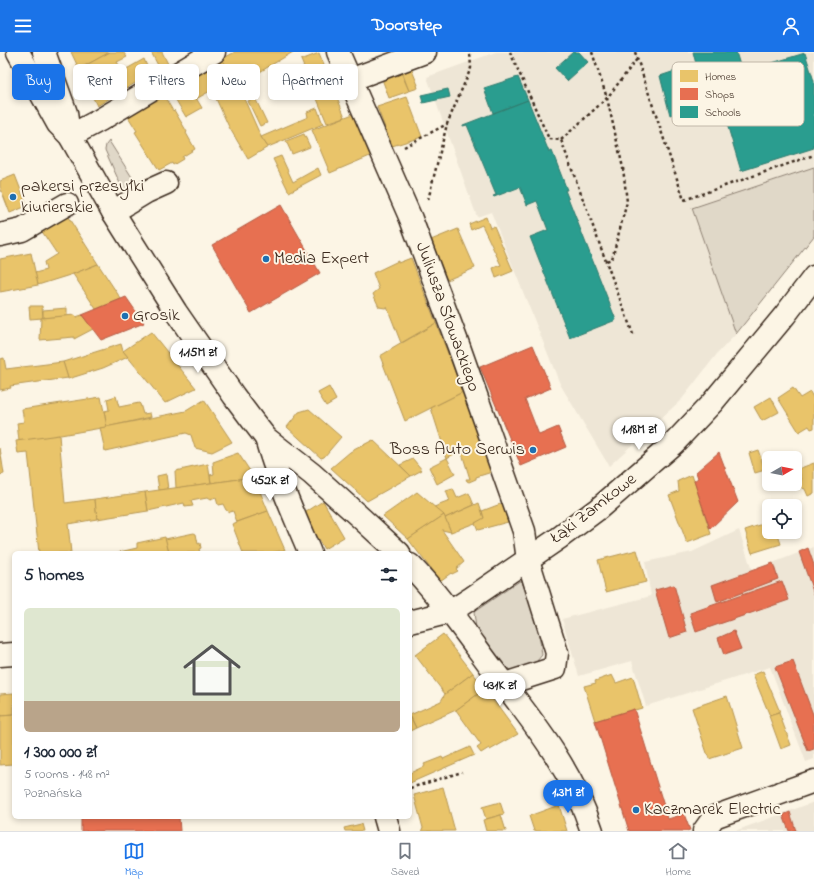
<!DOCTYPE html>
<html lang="en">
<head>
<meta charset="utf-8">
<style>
	:root { --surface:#fff; --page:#f6f6f7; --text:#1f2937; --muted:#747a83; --line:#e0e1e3; --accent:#1a73e8 }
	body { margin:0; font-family:"Indie Flower",sans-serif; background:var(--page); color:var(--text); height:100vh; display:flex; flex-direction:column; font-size:15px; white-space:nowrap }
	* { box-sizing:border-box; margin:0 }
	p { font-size:13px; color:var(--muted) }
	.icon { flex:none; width:22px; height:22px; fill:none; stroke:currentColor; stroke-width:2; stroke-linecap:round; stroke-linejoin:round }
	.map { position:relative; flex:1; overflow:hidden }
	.side { position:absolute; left:12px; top:499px; width:400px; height:268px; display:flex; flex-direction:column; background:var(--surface); border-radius:6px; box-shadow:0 2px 6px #0003 }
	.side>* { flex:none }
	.hud { position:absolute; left:12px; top:12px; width:400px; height:36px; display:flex; gap:8px }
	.needle { width:26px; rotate:81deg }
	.tools { position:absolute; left:762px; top:399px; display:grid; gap:8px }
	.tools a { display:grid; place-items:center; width:40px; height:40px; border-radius:6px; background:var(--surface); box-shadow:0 2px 6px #0003; font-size:20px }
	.price { position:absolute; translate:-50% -34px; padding:0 9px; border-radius:14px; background:#fff; color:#222; font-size:13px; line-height:26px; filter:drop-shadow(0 1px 2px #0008) }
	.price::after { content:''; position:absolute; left:50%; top:24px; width:12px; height:9px; margin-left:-6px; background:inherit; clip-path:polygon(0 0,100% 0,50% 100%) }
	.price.on { background:var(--accent); color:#fff }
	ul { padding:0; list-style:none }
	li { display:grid; align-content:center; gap:8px; height:212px; padding:0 12px }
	li span { display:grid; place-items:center; height:124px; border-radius:6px; color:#555 }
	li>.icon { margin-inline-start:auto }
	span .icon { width:72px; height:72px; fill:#fffc; stroke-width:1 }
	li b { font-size:17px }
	h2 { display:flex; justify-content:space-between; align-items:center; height:48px; padding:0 12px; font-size:17px }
	.tag { padding:0 14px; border-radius:6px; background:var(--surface); box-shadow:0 2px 6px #0003; font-size:14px; line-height:36px }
	.tag.on { background:var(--accent); color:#fff }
	header { display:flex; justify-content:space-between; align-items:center; height:52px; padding:0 12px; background:var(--accent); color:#fff; font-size:18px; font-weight:800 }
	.dock { display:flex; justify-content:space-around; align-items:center; height:56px; border-top:1px solid var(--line); background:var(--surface); font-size:11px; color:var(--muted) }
	.dock a { display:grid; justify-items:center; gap:2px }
	.dock .on { color:var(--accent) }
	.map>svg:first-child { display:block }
</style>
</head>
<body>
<header><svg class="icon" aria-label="menu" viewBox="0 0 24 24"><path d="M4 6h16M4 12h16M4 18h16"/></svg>Doorstep<svg class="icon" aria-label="person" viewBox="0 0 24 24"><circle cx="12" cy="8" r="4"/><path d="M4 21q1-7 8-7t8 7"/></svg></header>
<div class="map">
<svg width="814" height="779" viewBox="0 0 814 779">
	<rect width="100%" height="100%" fill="#fcf5e5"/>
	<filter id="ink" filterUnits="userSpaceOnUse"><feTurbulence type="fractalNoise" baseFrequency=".025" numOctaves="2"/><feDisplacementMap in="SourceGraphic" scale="8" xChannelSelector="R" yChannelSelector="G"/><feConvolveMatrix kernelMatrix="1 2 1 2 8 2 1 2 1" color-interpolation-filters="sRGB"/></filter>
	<g filter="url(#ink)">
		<g fill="#eee6d6">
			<path d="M496,0H814V115L693,156L736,282L717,302L682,347L609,414L560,332L491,160L477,165L427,25Z"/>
			<path d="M739,478L752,519L814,495V707L806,710L770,615L646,654L632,609L579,624L562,567L651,544L645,510L692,500Z"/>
			<path d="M814,750V779H735Z"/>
		</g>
		<g fill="#e0d8c8" stroke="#8e8173">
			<path d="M109,89L135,130L131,136L127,138L122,136L105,98L106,93Z"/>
			<path d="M814,115V184L736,282L692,156Z"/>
			<path d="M521,528C532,552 539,577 542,603L532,615L510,618L489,600L476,577L474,560Z"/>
		</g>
		<g fill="#e9c46a" stroke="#b59653">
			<path d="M71,0H110L79,17Z"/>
			<path d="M110,0H123L127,5L117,10L123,19L144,7L150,22L97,54L79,17Z"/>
			<path d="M151,0H162L168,12L160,17Z"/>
			<path d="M235,0H293L238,33L222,7Z"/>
			<path d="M319,1L345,65L327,71L301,8Z"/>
			<path d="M222,7L238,33L261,85L268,95L248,107L229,75L212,38L196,47L186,29Z"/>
			<path d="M411,16L418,33H417L418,36L409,39L402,20Z"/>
			<path d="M401,20L409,39L389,46L382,27Z"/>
			<path d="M186,29L202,56L186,65L170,38Z"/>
			<path d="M163,42L173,59L174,58L187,80L186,81L195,97L182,105L183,107L173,113L172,111L159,118L135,80L137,79L127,63Z"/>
			<path d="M407,45L422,85L392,94L377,55Z"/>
			<path d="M255,46L267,71L260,74L248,49Z"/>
			<path d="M317,56L323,72L268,95L261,85L308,65L307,60Z"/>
			<path d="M353,62L370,104L330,121L312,78Z"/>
			<path d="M304,82L310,95L292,102L286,89Z"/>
			<path d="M281,104L293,130L318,116L321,123L289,140L273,107Z"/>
			<path d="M15,123L27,154L10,161L0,135V129Z"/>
			<path d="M66,162L98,212L73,222L38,233L35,221L46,218L44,210L57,202L41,178Z"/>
			<path d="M486,165L490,176L494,174L513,219L496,226L493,216L501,213L482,173L471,178L469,172Z"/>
			<path d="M458,177L475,216L447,228L431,188Z"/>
			<path d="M31,201L38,233L0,240V207Z"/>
			<path d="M411,206L436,271L401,291L387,255L385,256L379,255L373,242L379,237L373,221L398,209V211Z"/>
			<path d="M98,212L121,247L96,257L73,222Z"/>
			<path d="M29,254H42L43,266L30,267Z"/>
			<path d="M67,256V264L43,266V258Z"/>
			<path d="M75,263L76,265L82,263L93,277L74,287V285L40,288L41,266Z"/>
			<path d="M436,271L463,340L405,369L380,304Z"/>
			<path d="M151,280L196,336L165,351L123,299Z"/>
			<path d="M121,292L123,299L128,305L103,316L68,327L63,310Z"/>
			<path d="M4,306L6,317L63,310L68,326L10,334L11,336L0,338V307Z"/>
			<path d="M329,335L336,348L326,354L318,341Z"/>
			<path d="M793,336L800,346L810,340L814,347V376L811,377L809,374L799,380L778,346Z"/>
			<path d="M463,340L492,420L476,425V427L469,430L467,429L466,427H470L461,398L447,406L431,356Z"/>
			<path d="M116,344L119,355L139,351L140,352L143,362L150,361L151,365L107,375L104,359L109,358L107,347Z"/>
			<path d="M101,345L107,375L26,389H19L17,371L24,370L22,357Z"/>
			<path d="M771,345L779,360L762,369L754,355Z"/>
			<path d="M204,348L232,390L212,400L195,396L191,383L186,381L105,399L100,376L186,359Z"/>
			<path d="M309,357L341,385L324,405L321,406L287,375L299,360Z"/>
			<path d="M59,383L65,451L95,447L97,467L68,472L71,501H39L28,401L18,402L16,389Z"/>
			<path d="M373,388L411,424L367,449L331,416L350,400Z"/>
			<path d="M0,396L4,422L0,423Z"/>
			<path d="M758,398L765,418L755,421L749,401Z"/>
			<path d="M238,401L254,425L211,431L210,423L214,422L213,410Z"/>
			<path d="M447,406L455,422L437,432L429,415Z"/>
			<path d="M413,407L422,418L411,424L400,413Z"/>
			<path d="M814,411V441L808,444L805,437L802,436L800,430L802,427L798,417Z"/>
			<path d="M208,412L211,431L176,436L175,419Z"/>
			<path d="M166,422L168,437L159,438L157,424Z"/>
			<path d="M692,423L711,482L687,491L669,443L679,439L678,429Z"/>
			<path d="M254,425L268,459L237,470L233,459L229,460L226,458L223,452L218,453L216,446L210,448L207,446L191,449L193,454L185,455L184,451L148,459L145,440Z"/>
			<path d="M453,437L457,446L469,441L474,453L445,466L434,455L450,449L446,439Z"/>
			<path d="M145,440L148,459L97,467L95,447Z"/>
			<path d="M417,440L444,463L408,487L383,464Z"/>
			<path d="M323,449L344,485L324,497L303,462Z"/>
			<path d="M479,451L484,466L483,468L451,480L445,466Z"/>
			<path d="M503,451L508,470L478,478L475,471L484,466L482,459Z"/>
			<path d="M268,459L285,498L270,501H243L232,472Z"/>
			<path d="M444,463L451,480L442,478L464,510L456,517L458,519L452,522L451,521L440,529L408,487Z"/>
			<path d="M769,470V480H777L781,492L752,501L745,478Z"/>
			<path d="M194,481L196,482L198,492L200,491L201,496L199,497L200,501H169L165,487Z"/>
			<path d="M165,485L169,501H115L137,496V491Z"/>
			<path d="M637,498L646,530L606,540L598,508Z"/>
			<path d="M443,582L473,621L445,642L415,603Z"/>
			<path d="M763,619L780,660L770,664L753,623Z"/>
			<path d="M473,621L485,637L456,658L416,676L410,663L441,649L445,642Z"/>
			<path d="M612,623L616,631L633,625L642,656L635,658L634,657L595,669L584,634L596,631L595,629Z"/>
			<path d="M485,637L518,682L490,698L489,696L481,701L477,696L481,693L456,658Z"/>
			<path d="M14,641V663L0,664V642Z"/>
			<path d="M727,644L743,696L709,707L692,656Z"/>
			<path d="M779,661L791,693L781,697L769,664Z"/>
			<path d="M14,663V712L0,713V664Z"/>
			<path d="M410,664L416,676L410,679Z"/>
			<path d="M470,695L474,703L410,731V721L425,714L424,712L442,705L443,707Z"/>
			<path d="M443,735L455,779H422V777L423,776L414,743Z"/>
			<path d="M500,750L504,762L486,767L482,755Z"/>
			<path d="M559,753L567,779H534L529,764Z"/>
			<path d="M501,763L506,779H486L483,768Z"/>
			<path d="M361,772L363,779H345L344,776Z"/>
		</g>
		<g fill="#e76f51" stroke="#b35a42">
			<path d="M281,153L320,221L251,261L212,193Z"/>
			<path d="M126,245L144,271L101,288L82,263Z"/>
			<path d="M533,293L551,336L525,347L539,383L558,375L566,395L521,414L480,315Z"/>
			<path d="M719,400L738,450L710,477L694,429L698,426L696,420Z"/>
			<path d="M808,496L814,513V542L799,500Z"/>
			<path d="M773,511L778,527L717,550L712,533Z"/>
			<path d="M782,529L789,548L696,580L690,561Z"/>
			<path d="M674,533L687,580L669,586L655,538Z"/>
			<path d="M734,579L741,597L724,603L718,586Z"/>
			<path d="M793,609L814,665V697L808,699L775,615Z"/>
			<path d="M634,657L668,767L684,762L690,778L686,779H629L595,669Z"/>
			<path d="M790,760L796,779H789L783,763Z"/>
			<path d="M81,765H179L180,779H81Z"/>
		</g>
		<g fill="#2a9d8f" stroke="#2f7a6d">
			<path d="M573,0H579L588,10L567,29L555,16Z"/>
			<path d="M693,0H736L742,20L805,1L814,29V96L741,119L724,62L742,56L737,41L670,63L660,24L696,12Z"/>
			<path d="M518,25L528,48L493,61L484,36Z"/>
			<path d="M448,37L450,45L423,51L421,43Z"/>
			<path d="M528,48L549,100L552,99L567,138H565L616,268L570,286L530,185L548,178L537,149L527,153L520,135L494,145L493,144L496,143L467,73L463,74V73Z"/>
		</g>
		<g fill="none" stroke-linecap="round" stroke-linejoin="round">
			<g stroke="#3b2a1e" stroke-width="25">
				<g id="minor">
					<path d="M18,0L58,72L70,84L113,160L176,260L234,344L252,368L266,386L312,422L362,467L399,501"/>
					<path d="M44,0L66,61L68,75"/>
					<path d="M338,0L411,167L459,295L524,479L528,508L557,601L555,616L505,632"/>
					<path d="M350,28L425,0"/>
					<path d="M70,84L100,68L214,0"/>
					<path d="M113,160L146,140L166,131"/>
					<path d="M0,183L22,178L67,152"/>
					<path d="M266,386C277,425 294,463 310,501"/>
					<path d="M410,513C440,544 465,580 491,615C530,666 572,716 592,779"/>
					<path d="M410,570L450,560L470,547L559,486L598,457L674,391L712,351L785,263L814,225"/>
					<path d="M0,603L14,602"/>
					<path d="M385,765L389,779"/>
					<path d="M704,779L714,765L814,729"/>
				</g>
			</g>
			<g stroke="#3b2a1e" stroke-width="2.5" stroke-dasharray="3 3" stroke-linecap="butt">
				<path d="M510,0L549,87L561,88L634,285"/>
				<path d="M592,0L607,46L623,116L627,150L612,207L606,209"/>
				<path d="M635,0L684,148L814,103"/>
				<path d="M561,88L607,46L637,7"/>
				<path d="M404,95L447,72L471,16L470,0"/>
				<path d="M428,148L447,72"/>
				<path d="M410,736L462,720"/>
			</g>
			<use href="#minor" stroke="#fcf5e5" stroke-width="22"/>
		</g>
	</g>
	<g fill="#1f6fb2" stroke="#fcf5e5" stroke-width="1.5">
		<circle cx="13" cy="145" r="4"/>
		<circle cx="266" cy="207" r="4"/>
		<circle cx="125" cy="264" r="4"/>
		<circle cx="533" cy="398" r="4"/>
		<circle cx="636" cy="758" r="4"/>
	</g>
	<g text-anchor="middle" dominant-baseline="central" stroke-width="4" stroke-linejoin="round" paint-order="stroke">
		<g font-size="18" fill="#3b2a1e" stroke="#fcf5e5" text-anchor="start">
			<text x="21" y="135">pakersi przesyłki<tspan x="21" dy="21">kiurierskie</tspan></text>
			<text x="274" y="207">Media Expert</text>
			<text x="133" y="264">Grosik</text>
			<text x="525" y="398" text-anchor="end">Boss Auto Serwis</text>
			<text x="644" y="758">Kaczmarek Electric</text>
		</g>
		<g font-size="18" fill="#3b2a1e" stroke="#fcf5e5">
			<text transform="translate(447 265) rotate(70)">Juliusza Słowackiego</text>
			<text transform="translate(594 457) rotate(-38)">Łąki Zamkowe</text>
		</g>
	</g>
	<rect x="672" y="10" width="132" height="64" rx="6" fill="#fcf5e5" stroke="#c2b8a9" stroke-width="1"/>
	<rect x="680" y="18" width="18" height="12" fill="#e9c46a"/>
	<rect x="680" y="36" width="18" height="12" fill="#e76f51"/>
	<rect x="680" y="54" width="18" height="12" fill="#2a9d8f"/>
	<g font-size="11" fill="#3b2a1e">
		<text x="705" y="28">Homes</text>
		<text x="705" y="46">Shops</text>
		<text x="705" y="64">Schools</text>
	</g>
</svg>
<div class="tools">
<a><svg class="needle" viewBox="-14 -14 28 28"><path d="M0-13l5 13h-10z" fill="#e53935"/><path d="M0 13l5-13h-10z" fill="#747a83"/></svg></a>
<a><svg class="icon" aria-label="locate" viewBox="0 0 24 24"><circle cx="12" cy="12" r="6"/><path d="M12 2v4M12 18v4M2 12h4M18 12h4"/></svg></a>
</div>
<b class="price" style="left:198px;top:322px">1.15M zł</b>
<b class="price" style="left:639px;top:399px">1.18M zł</b>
<b class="price" style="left:270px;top:450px">452K zł</b>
<b class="price" style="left:500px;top:655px">431K zł</b>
<b class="price on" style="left:568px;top:762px">1.3M zł</b>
<div class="hud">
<a class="tag on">Buy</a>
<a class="tag">Rent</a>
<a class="tag">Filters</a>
<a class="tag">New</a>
<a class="tag">Apartment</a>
</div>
<section class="side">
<h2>5 homes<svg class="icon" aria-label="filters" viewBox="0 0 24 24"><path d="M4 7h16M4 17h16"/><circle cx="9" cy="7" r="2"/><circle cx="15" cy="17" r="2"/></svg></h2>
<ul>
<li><span style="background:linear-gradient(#dfe7d0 75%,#b9a48a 0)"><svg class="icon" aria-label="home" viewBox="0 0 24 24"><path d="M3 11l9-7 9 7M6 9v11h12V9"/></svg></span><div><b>1 300 000 zł</b><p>5 rooms · 148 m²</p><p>Poznańska</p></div></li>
</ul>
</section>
</div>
<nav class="dock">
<a class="on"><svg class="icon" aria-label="map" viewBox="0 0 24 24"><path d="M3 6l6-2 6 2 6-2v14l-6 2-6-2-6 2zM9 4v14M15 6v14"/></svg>Map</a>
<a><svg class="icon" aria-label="saved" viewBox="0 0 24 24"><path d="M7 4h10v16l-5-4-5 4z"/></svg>Saved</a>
<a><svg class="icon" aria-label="home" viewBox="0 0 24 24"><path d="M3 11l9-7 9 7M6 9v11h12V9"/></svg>Home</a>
</nav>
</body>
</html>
